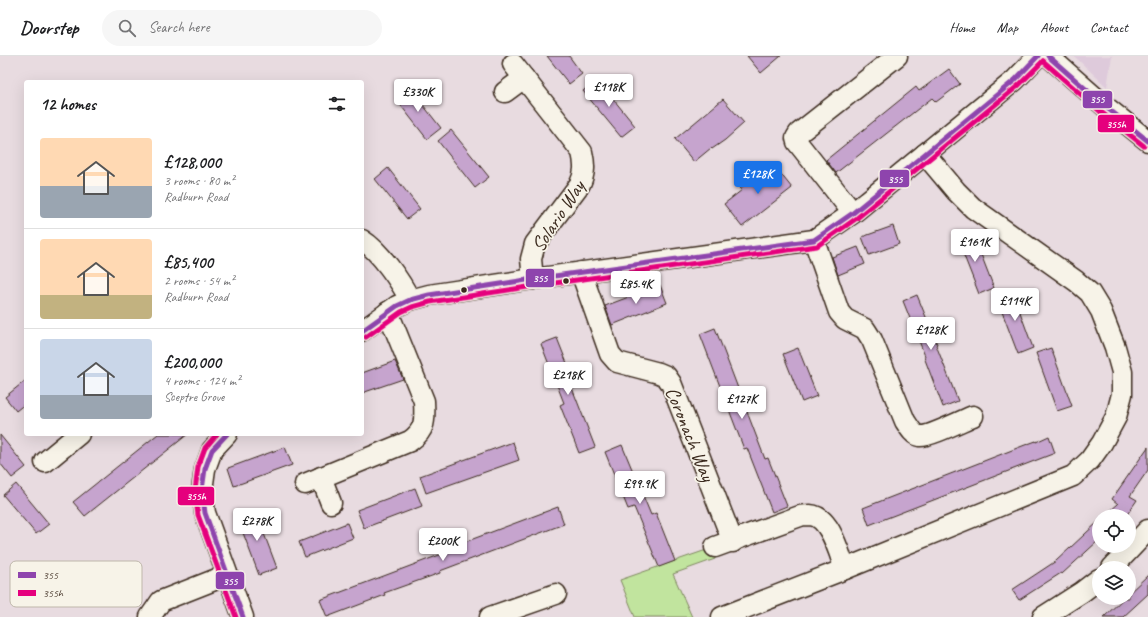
<!DOCTYPE html>
<html lang="en">
<head>
<meta charset="utf-8">
<style>
	:root { --surface:#fff; --page:#f6f6f6; --text:#202124; --muted:#757577; --line:#e0e0e0; --accent:#1a73e8 }
	body { margin:0; font-family:Caveat,sans-serif; background:var(--page); color:var(--text); height:100vh; display:flex; flex-direction:column; font-size:15px; white-space:nowrap }
	* { box-sizing:border-box; margin:0 }
	p { font-size:13px; color:var(--muted) }
	.icon { flex:none; width:22px; height:22px; fill:none; stroke:currentColor; stroke-width:2; stroke-linecap:round; stroke-linejoin:round }
	.map { position:relative; flex:1; overflow:hidden }
	.drawer { position:absolute; left:24px; top:24px; width:340px; height:356px; display:flex; flex-direction:column; background:var(--surface); border-radius:4px; box-shadow:0 4px 16px #0002 }
	.drawer>* { flex:none }
	.tools { position:absolute; left:1092px; top:453px; display:grid; gap:8px }
	.tools a { display:grid; place-items:center; width:44px; height:44px; border-radius:50%; background:var(--surface); box-shadow:0 4px 16px #0002; font-size:20px }
	.price { position:absolute; translate:-50% -34px; padding:0 9px; border-radius:4px; background:#fff; color:#222; font-size:13px; line-height:26px; filter:drop-shadow(0 1px 2px #0008) }
	.price::after { content:''; position:absolute; left:50%; top:24px; width:12px; height:9px; margin-left:-6px; background:inherit; clip-path:polygon(0 0,100% 0,50% 100%) }
	.price.selected { background:var(--accent); color:#fff }
	ul { padding:0; list-style:none }
	li { display:flex; align-items:center; gap:12px; height:100px; padding:0 16px }
	li+li { border-top:1px solid var(--line) }
	li span { display:grid; place-items:center; flex:none; width:112px; height:80px; border-radius:4px; color:#555 }
	li>.icon { margin-inline-start:auto }
	span .icon { width:48px; height:48px; fill:#fffc; stroke-width:1 }
	li b { font-size:17px }
	h2 { display:flex; justify-content:space-between; align-items:center; height:48px; padding:0 16px; font-size:17px }
	header { display:flex; align-items:center; gap:24px; box-sizing:border-box; height:56px; padding:0 20px; background:var(--surface); border-bottom:1px solid var(--line) }
	header strong { font-size:19px }
	nav { display:flex; gap:22px; margin-inline-start:auto; font-size:14px }
	.search { width:280px; height:36px; background:var(--page); display:flex; align-items:center; gap:10px; box-sizing:border-box; padding:0 14px; border-radius:22px; color:var(--muted); font-size:15px }
	.map>svg:first-child { display:block }
</style>
</head>
<body>
<header>
<strong>Doorstep</strong>
<div class="search"><svg class="icon" aria-label="search" viewBox="0 0 24 24"><circle cx="10" cy="10" r="6"/><path d="M15 15l6 6"/></svg>Search here</div>
<nav><a>Home</a><a>Map</a><a>About</a><a>Contact</a></nav>
</header>
<div class="map">
<svg width="1148" height="561" viewBox="0 0 1148 561">
	<rect width="100%" height="100%" fill="#e8dbe0"/>
	<filter id="ink" filterUnits="userSpaceOnUse"><feTurbulence type="fractalNoise" baseFrequency=".025" numOctaves="2"/><feDisplacementMap in="SourceGraphic" scale="8" xChannelSelector="R" yChannelSelector="G"/><feConvolveMatrix kernelMatrix="1 2 1 2 8 2 1 2 1" color-interpolation-filters="sRGB"/></filter>
	<g filter="url(#ink)">
		<path fill="#decadb" d="M1074,0H1112L1107,31Z"/>
		<path fill="#c1e49e" stroke="#7e875e" d="M715,491V503L673,518L692,561H635L620,524Z"/>
		<g fill="#c6a4ce" stroke="#3b2a1e">
			<path d="M547,0H569L582,18L569,28Z"/>
			<path d="M747,0H781L761,17Z"/>
			<path d="M949,13L960,28L936,46L932,42L836,117L826,104L916,31L919,35Z"/>
			<path d="M597,23L635,70L621,81L583,35Z"/>
			<path d="M409,31L441,72L427,83L395,42Z"/>
			<path d="M723,43L744,67L725,84L712,93L711,92L694,106L675,83Z"/>
			<path d="M451,74L489,121L475,132L438,85Z"/>
			<path d="M772,107L792,132L742,171L724,148L742,134L740,133L752,122Z"/>
			<path d="M388,112L420,153L407,163L375,123Z"/>
			<path d="M893,170L899,188L869,199L862,181Z"/>
			<path d="M972,175L994,232L979,238L957,182Z"/>
			<path d="M858,191L865,208L838,219L832,201Z"/>
			<path d="M660,229L667,247L612,269L605,250Z"/>
			<path d="M1012,234L1033,292L1018,298L996,240Z"/>
			<path d="M917,239L937,288L936,289L958,345L943,351L924,301L925,300L903,245Z"/>
			<path d="M715,272L765,403L768,402L787,450L772,456L747,392L744,393L700,278Z"/>
			<path d="M557,282L576,330L572,332L595,391L579,397L560,349L564,347L541,288Z"/>
			<path d="M798,292L817,340L802,346L783,298Z"/>
			<path d="M1051,292L1072,350L1057,355L1036,297Z"/>
			<path d="M395,305L403,323L362,337V317Z"/>
			<path d="M26,324V347L16,355L5,341Z"/>
			<path d="M158,378H188L85,460L73,446Z"/>
			<path d="M0,379L26,411L12,422L0,407Z"/>
			<path d="M1049,380L1055,397L869,469L863,452L1025,389L1036,385V386Z"/>
			<path d="M513,386L519,404L426,437L420,420Z"/>
			<path d="M622,389L651,459L656,457L675,505L659,511L634,451L628,453L605,396Z"/>
			<path d="M285,391L292,409L234,430L228,412Z"/>
			<path d="M1148,391V414L1130,440L1137,444L1126,460H1104L1118,448L1112,443Z"/>
			<path d="M16,428L49,468L36,478L3,439Z"/>
			<path d="M415,432L422,450L364,472L357,454Z"/>
			<path d="M558,451L564,468L440,515V517L384,537L385,539L327,561L320,544L450,495L449,492Z"/>
			<path d="M255,454L277,512L259,519L237,461Z"/>
			<path d="M1099,465V484L1062,518L1061,517L1019,544L1012,534L1056,505Z"/>
			<path d="M347,467L353,482L305,501L299,486Z"/>
			<path d="M1148,519V538L1123,561H1104L1124,542H1129V537Z"/>
		</g>
		<g fill="none" stroke-linecap="round" stroke-linejoin="round">
			<g stroke="#3b2a1e" stroke-width="23">
				<g id="minor">
					<path d="M1048,0L1106,51L1148,85"/>
					<path d="M513,8L582,96C585,109 585,117 580,128L535,188L531,203L533,223"/>
					<path d="M505,36L524,22"/>
					<path d="M853,157L797,86L796,82L799,77L897,0"/>
					<path d="M362,184C380,195 401,226 410,244"/>
					<path d="M814,184L839,256L845,263L865,273L872,284L905,365C909,371 913,379 920,380C929,381 963,364 973,360"/>
					<path d="M581,216L610,298L617,306L659,317L666,320L671,327L733,486"/>
					<path d="M362,275L397,250L410,244L429,239L533,223L814,184L853,157L925,98L1015,24L1038,0"/>
					<path d="M227,378L212,394L205,413L202,434L205,457L243,561"/>
					<path d="M45,406L79,378"/>
					<path d="M321,421L331,447"/>
					<path d="M305,428L410,385C426,374 425,363 424,345L388,256"/>
					<path d="M715,491L800,460C803,459 807,459 810,459C830,460 839,497 845,513"/>
					<path d="M1112,512L1148,474"/>
					<path d="M150,561L161,545L227,519"/>
					<path d="M490,561L556,538"/>
					<path d="M722,561L845,513L1073,420L1090,404L1102,387L1116,361L1122,338V316L1115,291L1101,255L1090,237L1076,225L973,152L956,135L925,98"/>
					<path d="M1043,561L1082,536L1099,523"/>
				</g>
			</g>
			<use href="#minor" stroke="#f7f3e8" stroke-width="20"/>
			<g stroke="#f7f3e8" stroke-width="8">
				<g id="bus-1">
					<path d="M1048,0L1106,51L1148,85"/>
					<path d="M362,275L397,250L410,244L429,239L533,223L814,184L853,157L925,98L1015,24L1038,0"/>
					<path d="M227,378L212,394L205,413L202,434L205,457L243,561"/>
				</g>
			</g>
			<g stroke="#f7f3e8" stroke-width="8">
				<g id="bus-2">
					<path d="M1043,5L1101,56L1144,90"/>
					<path d="M366,281L401,256L412,251L430,246L534,230L817,190L857,162L929,103L1019,29L1043,5"/>
					<path d="M217,378L205,392L198,411L195,435L198,459L236,561"/>
				</g>
			</g>
			<use href="#bus-1" stroke="#8e44ad" stroke-width="5"/>
			<use href="#bus-2" stroke="#e5007d" stroke-width="5"/>
		</g>
	</g>
	<g fill="#3b2a1e" stroke="#f7f3e8" stroke-width="1.5">
		<circle cx="566" cy="225" r="3.5"/>
		<circle cx="464" cy="234" r="3.5"/>
	</g>
	<g text-anchor="middle" dominant-baseline="central" stroke-width="3.5" stroke-linejoin="round" paint-order="stroke">
		<g font-size="20" fill="#3b2a1e" stroke="#f7f3e8">
			<text transform="translate(558 160) rotate(-57)">Solario Way</text>
			<text transform="translate(690 378) rotate(68)">Coronach Way</text>
		</g>
	</g>
	<rect x="10" y="505" width="132" height="46" rx="6" fill="#f7f3e8" stroke="#bfb7ab" stroke-width="1"/>
	<rect x="18" y="516" width="18" height="6" fill="#8e44ad"/>
	<rect x="18" y="534" width="18" height="6" fill="#e5007d"/>
	<g font-size="11" fill="#3b2a1e">
		<text x="43" y="523">355</text>
		<text x="43" y="541">355h</text>
	</g>
	<g stroke="#f7f3e8" stroke-width="1.5">
		<rect x="1082" y="34" width="31" height="19" rx="4" fill="#8e44ad"/>
		<rect x="1097" y="58" width="38" height="19" rx="4" fill="#e5007d"/>
		<rect x="879" y="113" width="31" height="19" rx="4" fill="#8e44ad"/>
		<rect x="525" y="212" width="30" height="20" rx="4" fill="#8e44ad"/>
		<rect x="177" y="430" width="38" height="20" rx="4" fill="#e5007d"/>
		<rect x="215" y="515" width="30" height="19" rx="4" fill="#8e44ad"/>
	</g>
	<g font-size="11" text-anchor="middle" font-weight="bold" fill="#fff">
		<text x="1097" y="47">355</text>
		<text x="1116" y="72">355h</text>
		<text x="895" y="127">355</text>
		<text x="540" y="226">355</text>
		<text x="196" y="444">355h</text>
		<text x="230" y="529">355</text>
	</g>
</svg>
<div class="tools">
<a><svg class="icon" aria-label="locate" viewBox="0 0 24 24"><circle cx="12" cy="12" r="6"/><path d="M12 2v4M12 18v4M2 12h4M18 12h4"/></svg></a>
<a><svg class="icon" aria-label="layers" viewBox="0 0 24 24"><path d="M12 4l9 5-9 5-9-5zM3 14l9 5 9-5"/></svg></a>
</div>
<b class="price" style="left:609px;top:52px">£118K</b>
<b class="price" style="left:418px;top:57px">£330K</b>
<b class="price selected" style="left:758px;top:139px">£128K</b>
<b class="price" style="left:975px;top:207px">£161K</b>
<b class="price" style="left:636px;top:249px">£85.4K</b>
<b class="price" style="left:1015px;top:266px">£114K</b>
<b class="price" style="left:931px;top:295px">£128K</b>
<b class="price" style="left:568px;top:340px">£218K</b>
<b class="price" style="left:742px;top:364px">£127K</b>
<b class="price" style="left:640px;top:449px">£99.9K</b>
<b class="price" style="left:257px;top:486px">£278K</b>
<b class="price" style="left:443px;top:506px">£200K</b>
<section class="drawer">
<h2>12 homes<svg class="icon" aria-label="filters" viewBox="0 0 24 24"><path d="M4 7h16M4 17h16"/><circle cx="9" cy="7" r="2"/><circle cx="15" cy="17" r="2"/></svg></h2>
<ul>
<li><span style="background:linear-gradient(#ffd9b3 60%,#9aa5b1 0)"><svg class="icon" aria-label="home" viewBox="0 0 24 24"><path d="M3 11l9-7 9 7M6 9v11h12V9"/></svg></span><div><b>£128,000</b><p>3 rooms · 80 m²</p><p>Radburn Road</p></div></li>
<li><span style="background:linear-gradient(#ffd9b3 70%,#c2b280 0)"><svg class="icon" aria-label="home" viewBox="0 0 24 24"><path d="M3 11l9-7 9 7M6 9v11h12V9"/></svg></span><div><b>£85,400</b><p>2 rooms · 54 m²</p><p>Radburn Road</p></div></li>
<li><span style="background:linear-gradient(#c9d6e8 70%,#9aa5b1 0)"><svg class="icon" aria-label="home" viewBox="0 0 24 24"><path d="M3 11l9-7 9 7M6 9v11h12V9"/></svg></span><div><b>£200,000</b><p>4 rooms · 124 m²</p><p>Sceptre Grove</p></div></li>
</ul>
</section>
</div>
</body>
</html>
